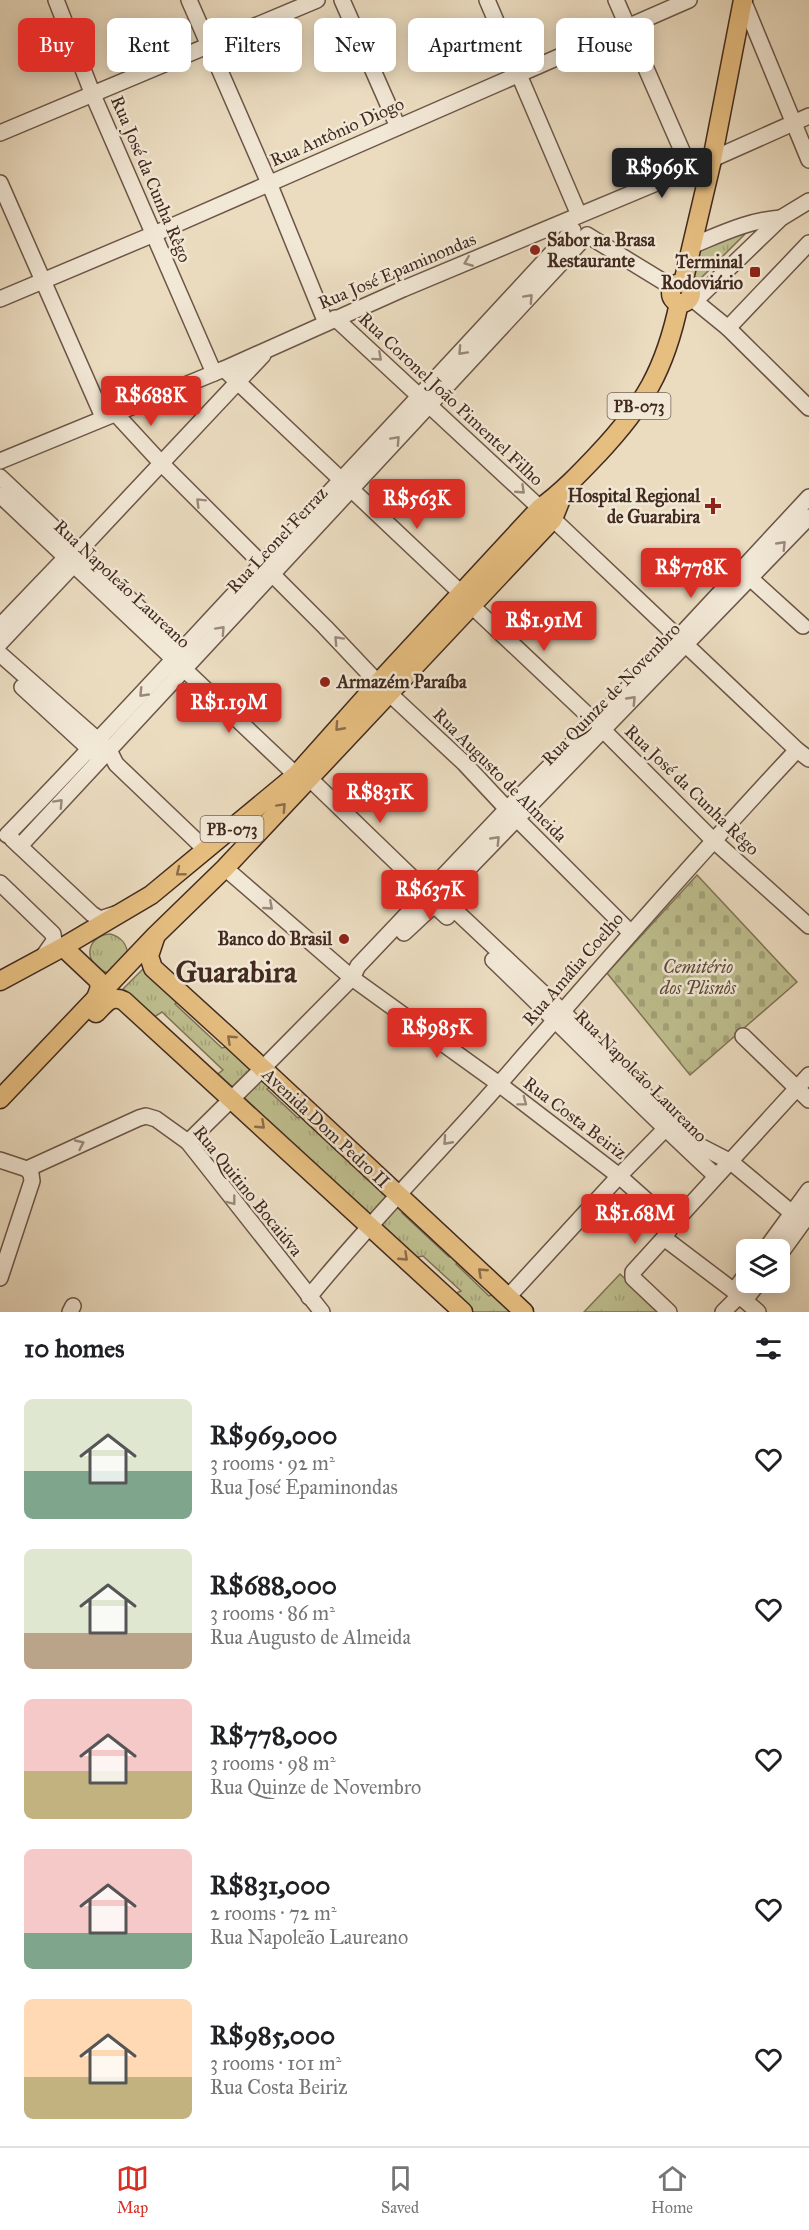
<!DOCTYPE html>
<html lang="en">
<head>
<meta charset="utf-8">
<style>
	:root { --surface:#fff; --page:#f2f2f2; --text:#202124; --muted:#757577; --line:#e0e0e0; --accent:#d93025 }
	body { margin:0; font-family:"IM FELL Great Primer",serif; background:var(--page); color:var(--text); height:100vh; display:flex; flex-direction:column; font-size:22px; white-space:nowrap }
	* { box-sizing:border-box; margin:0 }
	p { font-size:20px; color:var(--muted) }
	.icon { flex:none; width:33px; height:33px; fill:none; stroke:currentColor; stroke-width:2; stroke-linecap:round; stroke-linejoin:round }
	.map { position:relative; height:1312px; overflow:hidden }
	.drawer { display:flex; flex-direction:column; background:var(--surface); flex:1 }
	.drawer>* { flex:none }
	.hud { position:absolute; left:18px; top:18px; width:774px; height:54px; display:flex; gap:12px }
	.fabs { position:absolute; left:736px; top:1239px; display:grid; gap:12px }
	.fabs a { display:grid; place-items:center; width:54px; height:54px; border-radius:9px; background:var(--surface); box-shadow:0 3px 15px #0003; font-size:30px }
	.price { position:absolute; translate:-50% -51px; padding:0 14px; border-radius:6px; background:var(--accent); color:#fff; font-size:20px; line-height:39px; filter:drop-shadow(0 2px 3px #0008) }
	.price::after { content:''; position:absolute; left:50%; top:36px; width:18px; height:14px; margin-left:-9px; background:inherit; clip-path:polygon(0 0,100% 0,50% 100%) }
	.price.current { background:#222; color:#fff }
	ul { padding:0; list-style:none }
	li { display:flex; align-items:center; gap:18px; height:150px; padding:0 24px }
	li span { display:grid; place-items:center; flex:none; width:168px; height:120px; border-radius:9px; color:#555 }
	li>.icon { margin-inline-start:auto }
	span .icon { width:72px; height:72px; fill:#fffc; stroke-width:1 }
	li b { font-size:26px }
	h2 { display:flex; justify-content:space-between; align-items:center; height:72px; padding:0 24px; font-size:26px }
	.tag { padding:0 21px; border-radius:9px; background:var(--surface); box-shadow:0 3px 15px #0003; font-size:21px; line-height:54px }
	.tag.current { background:var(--accent); color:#fff }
	.menu { display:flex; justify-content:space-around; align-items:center; height:84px; border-top:2px solid var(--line); background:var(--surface); font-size:16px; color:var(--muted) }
	.menu a { display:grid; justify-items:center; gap:3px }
	.menu .current { color:var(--accent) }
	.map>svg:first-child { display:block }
</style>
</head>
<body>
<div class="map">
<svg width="809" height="1312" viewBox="0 0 809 1312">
	<defs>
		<pattern id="cemetery-stones" width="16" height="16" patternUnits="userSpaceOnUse" patternTransform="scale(1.5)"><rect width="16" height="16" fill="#bebe8e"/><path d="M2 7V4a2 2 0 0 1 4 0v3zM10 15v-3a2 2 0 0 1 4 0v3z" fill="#a4a37a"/></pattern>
		<pattern id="park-tufts" width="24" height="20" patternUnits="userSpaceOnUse" patternTransform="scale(1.5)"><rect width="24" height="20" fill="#bebe8e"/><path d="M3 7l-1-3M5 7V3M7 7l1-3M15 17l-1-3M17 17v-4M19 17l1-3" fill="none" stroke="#a4a37a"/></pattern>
	</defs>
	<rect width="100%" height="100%" fill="#ebdcc0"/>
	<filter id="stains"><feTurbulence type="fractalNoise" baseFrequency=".00333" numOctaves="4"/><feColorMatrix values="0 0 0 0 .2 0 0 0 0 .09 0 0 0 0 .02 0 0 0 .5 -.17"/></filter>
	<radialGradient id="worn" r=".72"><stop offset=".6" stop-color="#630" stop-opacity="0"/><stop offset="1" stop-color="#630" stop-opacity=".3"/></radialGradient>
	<path fill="url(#cemetery-stones)" stroke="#807457" stroke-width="1.5" d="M697,875L797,982L690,1075L607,973Z"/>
	<g fill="url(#park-tufts)" stroke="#807457" stroke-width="1.5">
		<path d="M753,226L695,284L691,285L700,251L707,243Z"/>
		<path d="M110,934C122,937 127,944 128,956L108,973C83,966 84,936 110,934Z"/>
		<path d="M146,966L180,999L175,1004L222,1048L230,1046L253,1068L231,1089L215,1076L223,1070L162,1012L154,1017L123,989Z"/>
		<path d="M265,1077L273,1085L267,1089L298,1118L305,1114L391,1195L369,1217L243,1099Z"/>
		<path d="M399,1202L408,1210L402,1213L449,1257L457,1254L462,1259L456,1264L489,1296L498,1293L519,1312H470L452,1295L461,1291L423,1256L413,1258L377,1225Z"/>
		<path d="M620,1274L660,1312H584Z"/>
	</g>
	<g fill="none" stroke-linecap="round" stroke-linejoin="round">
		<g stroke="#6c5648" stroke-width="18">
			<g id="minor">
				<path d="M56,0L93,95L214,373"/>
				<path d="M189,0L269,183L326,323"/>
				<path d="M342,0L398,127"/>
				<path d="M487,0L579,215"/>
				<path d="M616,0L690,169"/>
				<path d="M743,0L809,160"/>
				<path d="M0,133L317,0"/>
				<path d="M0,183L103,417"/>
				<path d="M691,246C721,234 749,220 781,218"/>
				<path d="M690,297L728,328L809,408"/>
				<path d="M0,299L154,234L689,0"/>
				<path d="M696,300L781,218L809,201"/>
				<path d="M335,318L540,508"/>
				<path d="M728,328L809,243"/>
				<path d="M224,369L461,593"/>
				<path d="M115,413L162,464L325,627L378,683L464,763L507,809L631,933"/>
				<path d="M0,461L224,369L403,289L690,169L809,116"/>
				<path d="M0,477L191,657"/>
				<path d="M0,495L296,775"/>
				<path d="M809,517L441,897L562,1011L692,1142L731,1162L792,1213L809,1207"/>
				<path d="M553,519L797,750L809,759"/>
				<path d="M78,552L263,355"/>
				<path d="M750,578L803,626"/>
				<path d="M472,606L594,721L713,840L809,926"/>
				<path d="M0,626L72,551"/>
				<path d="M0,643L80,558"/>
				<path d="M0,654L109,750L116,764L206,850"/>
				<path d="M22,687L97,756"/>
				<path d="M309,778L428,893"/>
				<path d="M7,835C94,746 178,654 263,563C367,453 470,342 573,230"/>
				<path d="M12,839L92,914L100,919L115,914"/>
				<path d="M20,846L587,235L672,287"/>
				<path d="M225,868L352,978L499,1084L619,1176L673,1224"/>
				<path d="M0,883L53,934L54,941L42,958"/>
				<path d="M404,933L434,905L447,917"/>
				<path d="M493,960C568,1032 640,1106 716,1176"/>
				<path d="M743,1036L809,1100"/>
				<path d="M188,1142L262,1069L352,978L358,966L507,809L677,639L809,497"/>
				<path d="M0,1160L27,1169L139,1118L146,1116L156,1119L188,1142L322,1312"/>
				<path d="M664,1238L734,1291L758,1312"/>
				<path d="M765,1250L809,1190"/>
				<path d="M780,1254L809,1214"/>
				<path d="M0,1278L32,1181L31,1174L27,1169"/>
				<path d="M734,1291L747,1273"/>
				<path d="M309,1297C369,1223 437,1155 500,1083C598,971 695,859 797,750"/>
				<path d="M508,1297L619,1176L671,1123"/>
				<path d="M745,1300L759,1282"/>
				<path d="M70,1312L73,1306"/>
				<path d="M669,1312L633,1278V1272L664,1238L673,1224L809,1075"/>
				<path d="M723,1312L739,1296"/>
			</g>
		</g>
		<g stroke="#422a20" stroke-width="21">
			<g id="major">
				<circle cx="681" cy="293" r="10"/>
				<path d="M683,283L712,160L743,0"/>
				<path d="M155,938L149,956L153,968L230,1038L524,1312"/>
				<path d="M63,947L98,980L100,987L96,998"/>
				<path d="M0,981L63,947L151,895L296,775L378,683L540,508C562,492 579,474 598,454C644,405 665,370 679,303"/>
				<path d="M96,1013C105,1004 111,994 124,1001L463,1312"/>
				<path d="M0,1099L155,936L225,868L553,519L565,489"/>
			</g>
		</g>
		<use href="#minor" stroke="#f2e8d6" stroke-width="15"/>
		<use href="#major" stroke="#e6be80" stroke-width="18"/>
	</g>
	<defs><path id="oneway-chevron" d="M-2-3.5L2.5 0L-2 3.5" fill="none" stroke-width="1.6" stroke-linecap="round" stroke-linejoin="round" transform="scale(1.5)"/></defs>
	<g stroke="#9a897b">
		<use href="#oneway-chevron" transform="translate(468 262) rotate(158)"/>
		<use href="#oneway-chevron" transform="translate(529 298) rotate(-47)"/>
		<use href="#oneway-chevron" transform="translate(462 351) rotate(133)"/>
		<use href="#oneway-chevron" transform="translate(378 357) rotate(42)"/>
		<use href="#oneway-chevron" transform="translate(396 440) rotate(-47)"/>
		<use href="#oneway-chevron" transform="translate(521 490) rotate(43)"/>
		<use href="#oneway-chevron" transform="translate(200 502) rotate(-135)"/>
		<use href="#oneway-chevron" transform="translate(782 545) rotate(-46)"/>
		<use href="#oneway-chevron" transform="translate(221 630) rotate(-47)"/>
		<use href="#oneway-chevron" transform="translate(338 640) rotate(-133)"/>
		<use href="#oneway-chevron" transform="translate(143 693) rotate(134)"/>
		<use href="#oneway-chevron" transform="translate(632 700) rotate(-46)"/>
		<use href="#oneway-chevron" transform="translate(59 803) rotate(-47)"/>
		<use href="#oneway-chevron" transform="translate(496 840) rotate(-46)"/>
		<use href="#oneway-chevron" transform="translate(269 906) rotate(41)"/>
		<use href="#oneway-chevron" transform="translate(523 1102) rotate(37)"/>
		<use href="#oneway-chevron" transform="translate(447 1141) rotate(132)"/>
		<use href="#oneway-chevron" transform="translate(80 1144) rotate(-25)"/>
		<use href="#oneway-chevron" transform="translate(232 1201) rotate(52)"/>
	</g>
	<g stroke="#8c6d4b">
		<use href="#oneway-chevron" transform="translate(339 727) rotate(132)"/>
		<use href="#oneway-chevron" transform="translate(282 807) rotate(-47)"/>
		<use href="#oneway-chevron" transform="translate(180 872) rotate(141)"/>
		<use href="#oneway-chevron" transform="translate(231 1039) rotate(-137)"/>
		<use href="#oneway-chevron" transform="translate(261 1125) rotate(43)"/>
		<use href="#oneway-chevron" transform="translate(404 1257) rotate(43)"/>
		<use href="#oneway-chevron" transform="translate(482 1272) rotate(-137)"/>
	</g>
	<g fill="#8f2418" stroke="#f2e8d6" stroke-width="2">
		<circle cx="535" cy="250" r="6"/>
		<rect x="749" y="266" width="12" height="12" rx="3"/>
		<path d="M710 497h6v6h6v6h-6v6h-6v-6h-6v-6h6z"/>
		<circle cx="325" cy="682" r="6"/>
		<circle cx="344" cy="939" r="6"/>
	</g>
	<g text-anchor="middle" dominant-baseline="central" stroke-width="5" stroke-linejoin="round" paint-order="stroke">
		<g fill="#f2e8d6" stroke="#776357" stroke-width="1.5">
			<rect x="607.5" y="393" width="63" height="26" rx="4.5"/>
			<rect x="200.5" y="816" width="63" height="26" rx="4.5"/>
		</g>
		<g font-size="16" font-weight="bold" fill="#422a20">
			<text x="639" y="406">PB-073</text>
			<text x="232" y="829">PB-073</text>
		</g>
		<g font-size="18" fill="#422a20" stroke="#f2e8d6">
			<text transform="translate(337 132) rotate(-24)">Rua Antônio Diogo</text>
			<text transform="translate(151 179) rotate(67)">Rua José da Cunha Rêgo</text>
			<text transform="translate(397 271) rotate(-23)">Rua José Epaminondas</text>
			<text transform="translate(451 399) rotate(43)">Rua Coronel João Pimentel Filho</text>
			<text transform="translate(277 540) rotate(-47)">Rua Leonel Ferraz</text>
			<text transform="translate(122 584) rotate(43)">Rua Napoleão Laureano</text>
			<text transform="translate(611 694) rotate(-46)">Rua Quinze de Novembro</text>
			<text transform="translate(500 775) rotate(45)">Rua Augusto de Almeida</text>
			<text transform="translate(692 790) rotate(44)">Rua José da Cunha Rêgo</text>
			<text transform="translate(573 969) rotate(-49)">Rua Amália Coelho</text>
			<text transform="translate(641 1076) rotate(45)">Rua Napoleão Laureano</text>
			<text transform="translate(575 1118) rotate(37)">Rua Costa Beiriz</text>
			<text transform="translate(326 1128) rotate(43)">Avenida Dom Pedro II</text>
			<text transform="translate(248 1191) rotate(51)">Rua Quitino Bocaiúva</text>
		</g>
		<g font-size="18" font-weight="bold" fill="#422a20" stroke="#f2e8d6" text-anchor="end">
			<text x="547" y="240" text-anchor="start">Sabor na Brasa<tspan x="547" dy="21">Restaurante</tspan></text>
			<text x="743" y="262">Terminal<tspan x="743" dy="21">Rodoviário</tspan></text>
			<text x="700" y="496">Hospital Regional<tspan x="700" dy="21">de Guarabira</tspan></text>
			<text x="337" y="682" text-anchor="start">Armazém Paraíba</text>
			<text x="332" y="939">Banco do Brasil</text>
		</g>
		<g font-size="18" font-style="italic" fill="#5b4836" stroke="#f2e8d6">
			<text x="698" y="967">Cemitério<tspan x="698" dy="21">dos Plisnôs</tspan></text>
		</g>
		<g font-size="30" font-weight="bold" fill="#422a20" stroke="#f2e8d6">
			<text x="236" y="972">Guarabira</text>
		</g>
	</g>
	<rect width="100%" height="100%" filter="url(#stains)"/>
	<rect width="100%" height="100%" fill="url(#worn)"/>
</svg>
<div class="fabs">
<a><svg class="icon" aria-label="layers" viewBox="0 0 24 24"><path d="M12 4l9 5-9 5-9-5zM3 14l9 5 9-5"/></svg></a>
</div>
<b class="price current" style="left:662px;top:199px">R$969K</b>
<b class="price" style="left:151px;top:427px">R$688K</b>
<b class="price" style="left:417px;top:530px">R$563K</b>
<b class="price" style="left:691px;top:599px">R$778K</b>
<b class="price" style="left:544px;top:652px">R$1.91M</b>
<b class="price" style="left:229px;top:734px">R$1.19M</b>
<b class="price" style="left:380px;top:824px">R$831K</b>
<b class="price" style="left:430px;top:921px">R$637K</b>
<b class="price" style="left:437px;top:1059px">R$985K</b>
<b class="price" style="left:635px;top:1245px">R$1.68M</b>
<div class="hud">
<a class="tag current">Buy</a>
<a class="tag">Rent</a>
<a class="tag">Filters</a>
<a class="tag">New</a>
<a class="tag">Apartment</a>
<a class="tag">House</a>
</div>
</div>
<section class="drawer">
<h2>10 homes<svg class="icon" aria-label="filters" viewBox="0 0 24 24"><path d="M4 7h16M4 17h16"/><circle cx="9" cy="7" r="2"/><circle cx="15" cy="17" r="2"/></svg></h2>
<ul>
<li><span style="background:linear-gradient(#dfe7d0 60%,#7fa58c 0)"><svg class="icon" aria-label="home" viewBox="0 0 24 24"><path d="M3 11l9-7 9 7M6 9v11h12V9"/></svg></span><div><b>R$969,000</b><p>3 rooms · 92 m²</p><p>Rua José Epaminondas</p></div><svg class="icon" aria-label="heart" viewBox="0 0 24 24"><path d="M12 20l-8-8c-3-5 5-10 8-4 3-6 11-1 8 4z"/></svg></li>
<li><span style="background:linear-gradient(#dfe7d0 70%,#b9a48a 0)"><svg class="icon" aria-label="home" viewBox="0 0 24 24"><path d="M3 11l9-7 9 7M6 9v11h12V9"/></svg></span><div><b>R$688,000</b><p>3 rooms · 86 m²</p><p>Rua Augusto de Almeida</p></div><svg class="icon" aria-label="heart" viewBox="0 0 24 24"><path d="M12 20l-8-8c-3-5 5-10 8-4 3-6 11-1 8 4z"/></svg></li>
<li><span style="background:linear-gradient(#f6c9c9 60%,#c2b280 0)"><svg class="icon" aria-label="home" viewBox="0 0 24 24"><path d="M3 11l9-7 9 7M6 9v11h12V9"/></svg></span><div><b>R$778,000</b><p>3 rooms · 98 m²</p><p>Rua Quinze de Novembro</p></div><svg class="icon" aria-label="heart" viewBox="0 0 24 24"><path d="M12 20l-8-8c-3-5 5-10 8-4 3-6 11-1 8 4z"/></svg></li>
<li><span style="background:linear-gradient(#f6c9c9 70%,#7fa58c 0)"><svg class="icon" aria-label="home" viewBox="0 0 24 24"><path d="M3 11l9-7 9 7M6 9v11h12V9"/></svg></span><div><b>R$831,000</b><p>2 rooms · 72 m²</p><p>Rua Napoleão Laureano</p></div><svg class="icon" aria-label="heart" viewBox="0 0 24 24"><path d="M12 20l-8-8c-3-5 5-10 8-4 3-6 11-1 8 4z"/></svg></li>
<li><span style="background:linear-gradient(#ffd9b3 65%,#c2b280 0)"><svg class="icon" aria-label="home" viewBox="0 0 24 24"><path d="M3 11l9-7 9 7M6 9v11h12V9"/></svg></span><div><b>R$985,000</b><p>3 rooms · 101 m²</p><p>Rua Costa Beiriz</p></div><svg class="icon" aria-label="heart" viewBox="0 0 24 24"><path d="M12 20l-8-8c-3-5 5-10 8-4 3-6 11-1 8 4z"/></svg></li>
</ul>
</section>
<nav class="menu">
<a class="current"><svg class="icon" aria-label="map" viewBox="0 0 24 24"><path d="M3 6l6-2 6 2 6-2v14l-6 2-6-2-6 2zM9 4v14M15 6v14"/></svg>Map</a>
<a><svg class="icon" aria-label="saved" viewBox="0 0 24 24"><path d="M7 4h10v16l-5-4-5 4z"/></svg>Saved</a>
<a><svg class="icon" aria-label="home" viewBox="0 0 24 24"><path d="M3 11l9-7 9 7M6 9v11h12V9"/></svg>Home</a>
</nav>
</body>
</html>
